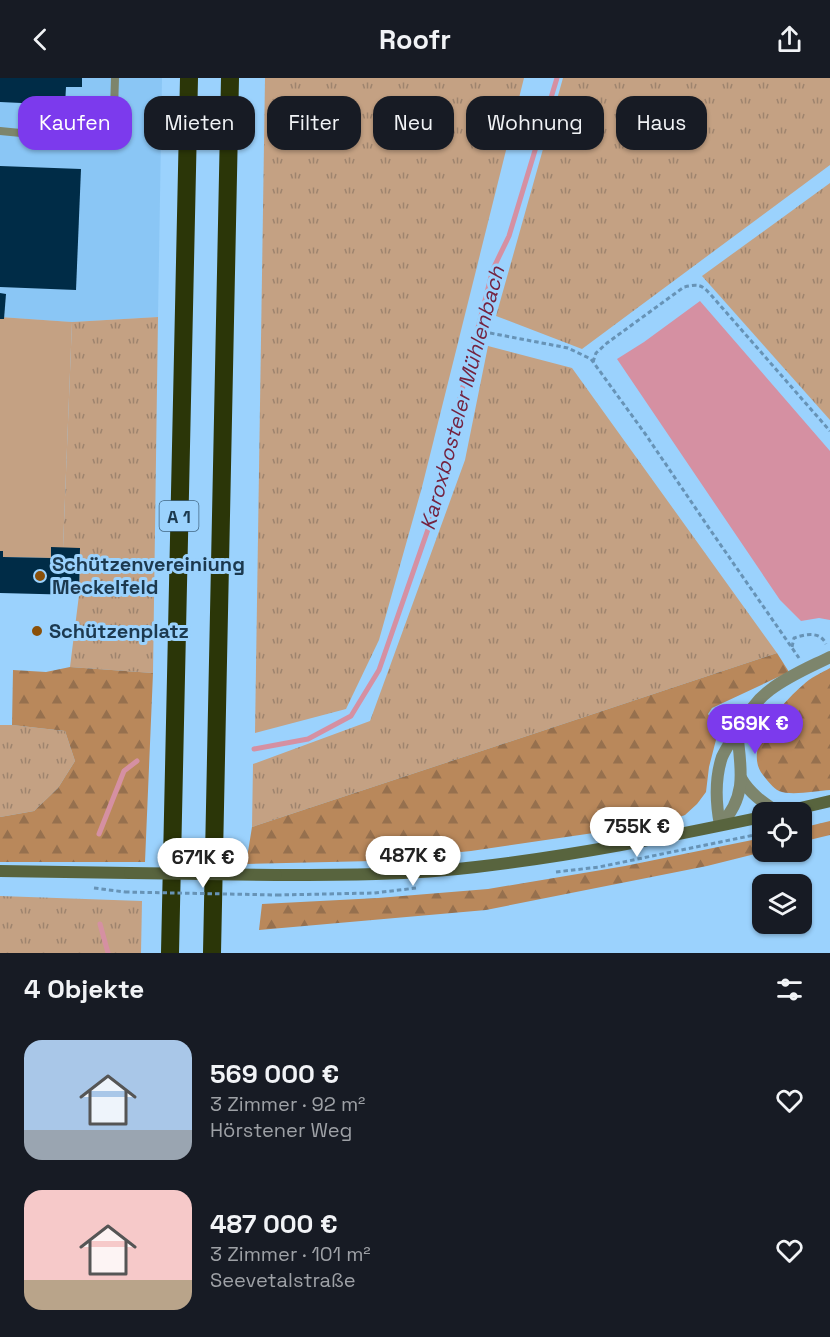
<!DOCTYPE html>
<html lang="de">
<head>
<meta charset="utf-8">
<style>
	:root { --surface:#171b24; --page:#20242c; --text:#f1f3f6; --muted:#9ea1a6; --accent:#7c3aed }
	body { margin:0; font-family:"Space Grotesk",sans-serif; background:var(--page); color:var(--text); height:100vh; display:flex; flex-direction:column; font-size:22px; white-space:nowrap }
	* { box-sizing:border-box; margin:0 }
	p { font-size:20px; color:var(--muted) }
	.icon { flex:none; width:33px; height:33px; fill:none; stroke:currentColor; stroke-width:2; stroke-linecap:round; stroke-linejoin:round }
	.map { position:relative; height:875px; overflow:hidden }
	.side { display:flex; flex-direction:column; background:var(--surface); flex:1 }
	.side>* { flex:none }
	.guide { position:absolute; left:18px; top:18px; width:795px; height:54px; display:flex; gap:12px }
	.buttons { position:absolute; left:752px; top:724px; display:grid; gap:12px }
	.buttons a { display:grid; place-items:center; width:60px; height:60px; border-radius:12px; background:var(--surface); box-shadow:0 2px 4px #0004; font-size:30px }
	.price { position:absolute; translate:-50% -51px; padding:0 14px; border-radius:21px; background:#fff; color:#222; font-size:20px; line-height:39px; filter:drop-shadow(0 2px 3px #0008) }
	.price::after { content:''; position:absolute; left:50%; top:36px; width:18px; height:14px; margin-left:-9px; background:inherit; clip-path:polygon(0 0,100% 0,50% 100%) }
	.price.current { background:var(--accent); color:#fff }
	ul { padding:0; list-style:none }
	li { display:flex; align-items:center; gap:18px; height:150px; padding:0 24px }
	li span { display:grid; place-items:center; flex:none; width:168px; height:120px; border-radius:18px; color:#555 }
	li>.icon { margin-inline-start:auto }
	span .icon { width:72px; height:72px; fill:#fffc; stroke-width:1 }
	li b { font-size:26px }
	h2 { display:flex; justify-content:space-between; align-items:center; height:72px; padding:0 24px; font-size:26px }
	.tag { padding:0 21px; border-radius:18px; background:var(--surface); box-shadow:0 2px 4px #0004; font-size:21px; line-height:54px }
	.tag.current { background:var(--accent); color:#fff }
	header { display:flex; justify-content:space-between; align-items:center; height:78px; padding:0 24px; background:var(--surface); font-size:27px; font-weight:600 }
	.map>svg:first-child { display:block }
</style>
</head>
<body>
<header><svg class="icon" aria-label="back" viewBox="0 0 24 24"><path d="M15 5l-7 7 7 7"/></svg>Roofr<svg class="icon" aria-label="share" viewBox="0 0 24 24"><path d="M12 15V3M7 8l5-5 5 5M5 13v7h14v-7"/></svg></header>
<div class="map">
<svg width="830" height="875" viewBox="0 0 830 875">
	<defs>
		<pattern id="grass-tufts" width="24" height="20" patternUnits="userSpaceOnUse" patternTransform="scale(1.5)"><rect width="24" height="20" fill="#c4a183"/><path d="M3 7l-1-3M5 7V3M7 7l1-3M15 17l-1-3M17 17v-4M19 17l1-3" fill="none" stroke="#9e846e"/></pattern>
		<pattern id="forest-firs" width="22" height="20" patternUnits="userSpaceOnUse" patternTransform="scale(1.5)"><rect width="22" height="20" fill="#b9885b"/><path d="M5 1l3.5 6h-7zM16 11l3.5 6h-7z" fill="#96704e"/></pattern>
	</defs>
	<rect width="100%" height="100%" fill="#9bd2fd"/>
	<path fill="#8ac6f5" d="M0,0H162L158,239L72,244L0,239Z"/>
	<g fill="url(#grass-tufts)">
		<path d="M265,0H524L422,409L379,562L346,631L255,655Z"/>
		<path d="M563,0H830V87L582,271L496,238Z"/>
		<path d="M830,105V342L702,198Z"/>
		<path d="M158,239L153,595L70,589L79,517L80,470H63L72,244Z"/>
		<path d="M488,268L572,290L777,575L252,749L253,686L370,643L465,382Z"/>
		<path d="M0,647H12L65,653L75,683L58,710L34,733L0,739Z"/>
		<path d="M0,818L142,823L141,875H0Z"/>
	</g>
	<g fill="url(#forest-firs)">
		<path d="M777,575L789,594L712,630L708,636L715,647L717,658L709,689L706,714L697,726L685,737L662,745L471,773L373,783L246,786L252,749Z"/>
		<path d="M70,589L153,595L145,784H0V739L34,733L58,710L75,683L65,653L12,647L13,592L46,594Z"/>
		<path d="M830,590V712C817,713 790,718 779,713C773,710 767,702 763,697C741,670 783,624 803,607C810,600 821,595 830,590Z"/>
		<path d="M830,743V757L801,764V750Z"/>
		<path d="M762,760L763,774L707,788L486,832L259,852L262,826L378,820L488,811L625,788Z"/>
	</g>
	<path fill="#c4a183" d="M0,239L72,244L63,470H51V480L3,479V473H0Z"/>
	<path fill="#d590a2" d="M700,223L830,373V542L819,540L801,543L780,522L617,281L644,264Z"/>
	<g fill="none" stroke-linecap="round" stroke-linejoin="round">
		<g stroke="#d590a2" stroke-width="5">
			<path d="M254,671L308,661L351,638L379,592L441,414L460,320L493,191L509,158L557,0"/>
			<path d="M99,756L124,693L137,683"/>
			<path d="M100,846L108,875"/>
		</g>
	</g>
	<g fill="#002c47">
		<path d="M0,0H82V9H66L65,27L0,24Z"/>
		<path d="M0,88L81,91L76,212L0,209Z"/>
		<path d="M0,215L6,216L4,241H0Z"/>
		<path d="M51,469L80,470L79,517L0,515V473H3V479L51,480Z"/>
	</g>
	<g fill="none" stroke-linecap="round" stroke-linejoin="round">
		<g stroke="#6793b6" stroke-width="3" stroke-dasharray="4.5 3" stroke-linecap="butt">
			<path d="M490,255L568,270L591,281L646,357L711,453L799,580"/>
			<path d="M593,284L596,275L607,265L684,209C699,206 701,206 711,217L830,353"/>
			<path d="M792,569L794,560C806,556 820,553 826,566"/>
			<path d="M753,664L766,639L776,627"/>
			<path d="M556,794L599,789L759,756"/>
			<path d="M94,810L125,814"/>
			<path d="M277,817L374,815L416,810"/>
		</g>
		<path stroke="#7d856c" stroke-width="8" d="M0,53L113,64L115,0"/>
		<g stroke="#7d856c" stroke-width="12">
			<path d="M741,700C750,716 764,725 779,735"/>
			<path d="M720,747C716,726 715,700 722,679C726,670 731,663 736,655C746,639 754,624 770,612C788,598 810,589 830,579"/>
			<path d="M720,747C748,719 741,690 737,654"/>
		</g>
		<g stroke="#58643e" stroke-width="12">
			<path d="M779,735L830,723"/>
			<path d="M0,793L130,795"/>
			<path d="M276,797C342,797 410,797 476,789C572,778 667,759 762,739"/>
		</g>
		<g stroke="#2b3608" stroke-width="18">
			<path d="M170,875L189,0"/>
			<path d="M212,875L230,0"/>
		</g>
		<path stroke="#6793b6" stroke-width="3" stroke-dasharray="4.5 3" stroke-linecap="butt" d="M125,814L277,817"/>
		<path stroke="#58643e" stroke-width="12" d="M130,795L276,797"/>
	</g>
	<g fill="#8a5009" stroke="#9bd2fd" stroke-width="2">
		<circle cx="40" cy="498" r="6"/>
		<circle cx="37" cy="553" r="6"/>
	</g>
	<g text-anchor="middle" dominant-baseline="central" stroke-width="6" stroke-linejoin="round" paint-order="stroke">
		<rect fill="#9bd2fd" stroke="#426783" stroke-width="1.5" x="159.5" y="423" width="39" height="30" rx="4.5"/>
		<g font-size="18" font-weight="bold" fill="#1c394f">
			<text x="179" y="438">A 1</text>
		</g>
		<g font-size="20" font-weight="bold" fill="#1c394f" stroke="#9bd2fd" text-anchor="start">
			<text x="52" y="486">Schützenvereiniung<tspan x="52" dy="23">Meckelfeld</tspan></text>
			<text x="49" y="553">Schützenplatz</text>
		</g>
		<g font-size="21" font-style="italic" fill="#742340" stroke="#9bd2fd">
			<text transform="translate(462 320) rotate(-75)">Karoxbosteler Mühlenbach</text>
		</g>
	</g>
</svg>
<div class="buttons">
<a><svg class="icon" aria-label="locate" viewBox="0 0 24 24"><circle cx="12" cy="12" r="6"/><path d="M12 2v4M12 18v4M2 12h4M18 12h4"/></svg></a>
<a><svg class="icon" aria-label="layers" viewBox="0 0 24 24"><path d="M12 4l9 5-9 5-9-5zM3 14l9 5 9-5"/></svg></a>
</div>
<b class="price current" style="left:755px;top:677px">569K €</b>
<b class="price" style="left:637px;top:780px">755K €</b>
<b class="price" style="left:413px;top:809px">487K €</b>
<b class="price" style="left:203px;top:811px">671K €</b>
<div class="guide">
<a class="tag current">Kaufen</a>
<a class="tag">Mieten</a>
<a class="tag">Filter</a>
<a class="tag">Neu</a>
<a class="tag">Wohnung</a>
<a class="tag">Haus</a>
</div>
</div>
<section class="side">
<h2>4 Objekte<svg class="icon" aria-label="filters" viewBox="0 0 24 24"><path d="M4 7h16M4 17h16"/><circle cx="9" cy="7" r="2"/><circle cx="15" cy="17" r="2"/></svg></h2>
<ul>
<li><span style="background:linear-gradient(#a9c7e8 75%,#9aa5b1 0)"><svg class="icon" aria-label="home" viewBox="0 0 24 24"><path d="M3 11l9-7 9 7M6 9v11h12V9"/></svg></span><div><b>569 000 €</b><p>3 Zimmer · 92 m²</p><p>Hörstener Weg</p></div><svg class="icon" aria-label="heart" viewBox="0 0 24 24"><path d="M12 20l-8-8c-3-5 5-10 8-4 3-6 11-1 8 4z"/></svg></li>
<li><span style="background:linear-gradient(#f6c9c9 75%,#b9a48a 0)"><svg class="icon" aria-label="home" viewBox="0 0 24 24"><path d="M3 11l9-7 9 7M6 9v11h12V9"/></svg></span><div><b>487 000 €</b><p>3 Zimmer · 101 m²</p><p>Seevetalstraße</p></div><svg class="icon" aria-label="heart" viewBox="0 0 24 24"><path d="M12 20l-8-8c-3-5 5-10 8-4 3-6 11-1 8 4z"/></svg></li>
</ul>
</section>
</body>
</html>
